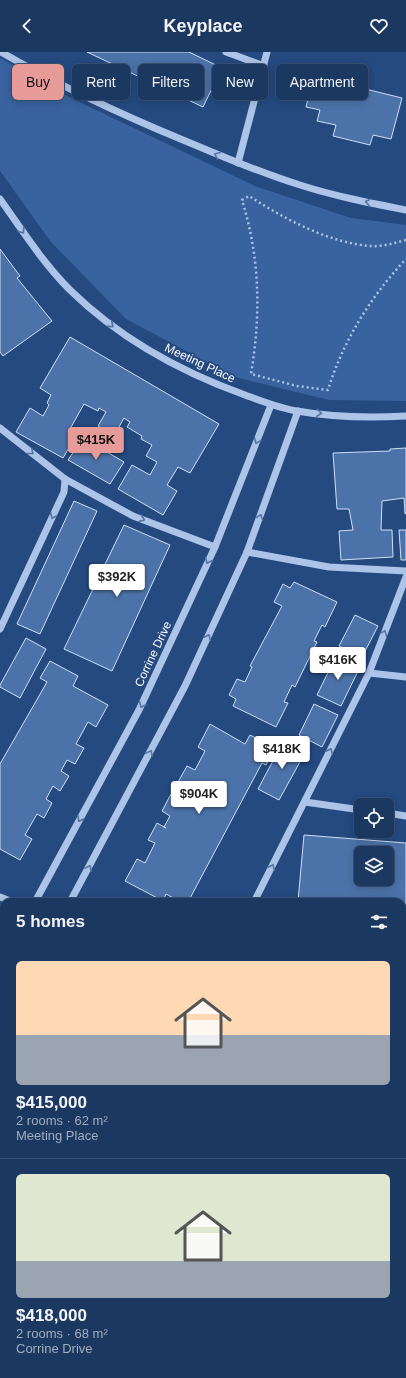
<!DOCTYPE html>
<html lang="en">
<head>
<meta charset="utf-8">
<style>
	:root { --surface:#1b3860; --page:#243f66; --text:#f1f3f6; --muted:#a0acbd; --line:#395275; --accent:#e69b98 }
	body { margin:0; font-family:Helvetica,sans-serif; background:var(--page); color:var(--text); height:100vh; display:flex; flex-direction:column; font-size:15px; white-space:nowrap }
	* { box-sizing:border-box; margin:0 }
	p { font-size:13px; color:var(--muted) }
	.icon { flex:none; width:22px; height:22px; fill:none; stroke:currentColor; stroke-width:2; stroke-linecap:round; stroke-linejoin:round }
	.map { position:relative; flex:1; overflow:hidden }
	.panel { position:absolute; left:0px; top:846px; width:406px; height:480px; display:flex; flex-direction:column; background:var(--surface); border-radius:12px 12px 0 0; box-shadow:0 2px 10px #0003,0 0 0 1px var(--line) }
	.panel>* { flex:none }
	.banner { position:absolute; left:12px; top:12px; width:382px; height:36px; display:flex; gap:8px }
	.fabs { position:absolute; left:354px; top:746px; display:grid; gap:8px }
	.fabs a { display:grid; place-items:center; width:40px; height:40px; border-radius:6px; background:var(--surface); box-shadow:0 2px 10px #0003,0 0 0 1px var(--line); font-size:20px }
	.price { position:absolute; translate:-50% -34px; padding:0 9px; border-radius:4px; background:#fff; color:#222; font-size:13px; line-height:26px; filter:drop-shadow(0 1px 2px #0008) }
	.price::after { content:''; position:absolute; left:50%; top:24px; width:12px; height:9px; margin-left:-6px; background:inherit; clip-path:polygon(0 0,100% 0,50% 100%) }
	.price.on { background:var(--accent); color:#111 }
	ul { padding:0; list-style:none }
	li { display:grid; align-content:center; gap:8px; height:212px; padding:0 16px }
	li+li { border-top:1px solid var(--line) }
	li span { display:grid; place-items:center; height:124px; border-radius:6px; color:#555 }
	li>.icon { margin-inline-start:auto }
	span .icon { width:72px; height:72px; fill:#fffc; stroke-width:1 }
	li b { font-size:17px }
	h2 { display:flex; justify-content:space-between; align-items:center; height:48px; padding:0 16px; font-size:17px }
	.chip { padding:0 14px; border-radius:6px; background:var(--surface); box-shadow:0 2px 10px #0003,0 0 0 1px var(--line); font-size:14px; line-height:36px }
	.chip.on { background:var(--accent); color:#111 }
	header { display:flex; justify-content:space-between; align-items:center; height:52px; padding:0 16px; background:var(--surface); font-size:18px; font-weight:800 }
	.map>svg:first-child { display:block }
</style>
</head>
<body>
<header><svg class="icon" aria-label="back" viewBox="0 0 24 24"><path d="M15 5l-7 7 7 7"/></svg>Keyplace<svg class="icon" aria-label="heart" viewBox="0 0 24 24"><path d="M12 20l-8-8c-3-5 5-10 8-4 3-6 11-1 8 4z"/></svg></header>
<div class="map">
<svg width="406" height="1326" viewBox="0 0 406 1326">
	<rect width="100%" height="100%" fill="#244a80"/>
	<path fill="#38639e" d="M0,6L69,45L255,134L351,166L406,173V349L329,348L235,325L126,267L51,190L0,119Z"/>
	<g fill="#4c73a9" stroke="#cedff5" fill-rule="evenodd">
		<path d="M87,0H189L222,16L203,55Z"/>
		<path d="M329,28L402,46L391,87L373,83L370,93L333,84L336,73L317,69L320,58L306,55L312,30L327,34Z"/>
		<path d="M0,197L20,224L17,226L52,269L3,304L0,300Z"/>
		<path d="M70,285L219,372L190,421L178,415L167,433L177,439L163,463L118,437L132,413L150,423L157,410L146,404L152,393L141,387L142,384L127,375L130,370L124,366L114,384L98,374L106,360L99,356L98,359L84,352L70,377L77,382L63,406L16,380L30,356L43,364L49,353L47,351L51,343L40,336Z"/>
		<path d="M83,386L124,410L110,432L68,408Z"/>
		<path d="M406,396V461L405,462L404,446L382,449L381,478H392L393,505L341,508L339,479L353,478L349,457H337L333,401L390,399V397Z"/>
		<path d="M74,449L97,459L40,582L17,572Z"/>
		<path d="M124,473L170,493L112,619L64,597Z"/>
		<path d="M399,478H406V508H401Z"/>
		<path d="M294,530L337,550L325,575L322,573L314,589L317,590L295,635L292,633L284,650L288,651L276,675L233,654L236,647L229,643L237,627L245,630L252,615L250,614L282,554L274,550L283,532L290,536Z"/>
		<path d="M355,563L378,574L362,605L339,594Z"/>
		<path d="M26,586L46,597L20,646L0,635V633Z"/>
		<path d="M336,604L360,615L341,654L317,643Z"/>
		<path d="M50,609L78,624L73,634L108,653L96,675L88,670L76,692L84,696L75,712L67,708L61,719L69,724L60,739L53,734L46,747L52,751L44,766L37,762L25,783L32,787L20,808L0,797V712L47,630L40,626Z"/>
		<path d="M314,652L338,663L322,695L299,683Z"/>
		<path d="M210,672L245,692L250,683L275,696L266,713L262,711L188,850H181L166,842L163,849L125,829L137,807L145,811L155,791L148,788L157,771L166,776L164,775L170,764L162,759L171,742L180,747L186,734L178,730L187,714L195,718L205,699L198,695Z"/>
		<path d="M284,688L306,699L279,748L258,737Z"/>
		<path d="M304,783L406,791V885L402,884V850H296L298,849ZM361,801H387V827H361Z"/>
		<path d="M0,1225L4,1230V1245L0,1248Z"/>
		<path d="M4,1269V1304L0,1299V1273Z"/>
		<path d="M58,1322H87L90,1326H53Z"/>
	</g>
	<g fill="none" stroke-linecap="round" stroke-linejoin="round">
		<path stroke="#abc4e7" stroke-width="2.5" stroke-dasharray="2 3" stroke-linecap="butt" d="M406,188C394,191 382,195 370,194C329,191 283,166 249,144L242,148C260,206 261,262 251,322L297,334L328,338C343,289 371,244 406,207"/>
		<g stroke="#abc4e7" stroke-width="7">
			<path d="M1,0C60,34 120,62 183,88C222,104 260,121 300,133C334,144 370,151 406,158"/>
			<path d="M226,0L264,14"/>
			<path d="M238,111L267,0"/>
			<path d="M0,147C22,178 43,211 70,238C119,286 181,320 245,343C262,349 279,356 297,359C331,365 372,366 406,364"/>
			<path d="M0,376L65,427L133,464L215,495"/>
			<path d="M247,500L329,515L406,519"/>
			<path d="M0,577L64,440L65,427"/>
			<path d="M369,621L406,625"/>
			<path d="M305,750L361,758"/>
			<path d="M387,761L406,764"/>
			<path d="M0,845L13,850"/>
			<path d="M35,850L139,658L215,495L271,353"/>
			<path d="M70,850L185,634L247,500L298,359"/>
			<path d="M254,850L369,621L406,525"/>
			<path d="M0,906L4,899"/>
			<path d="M402,926H406"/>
			<path d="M0,961L4,955"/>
			<path d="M0,1076L4,1079"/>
			<path d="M0,1140L4,1144"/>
			<path d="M169,1322L172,1326"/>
			<path d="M225,1322L229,1326"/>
		</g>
	</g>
	<defs><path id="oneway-chevron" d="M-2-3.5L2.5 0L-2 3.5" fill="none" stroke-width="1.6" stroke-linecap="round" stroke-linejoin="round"/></defs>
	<g stroke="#5375a4">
		<use href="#oneway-chevron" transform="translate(217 103) rotate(-158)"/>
		<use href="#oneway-chevron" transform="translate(368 150) rotate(-167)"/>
		<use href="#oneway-chevron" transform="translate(22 179) rotate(55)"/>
		<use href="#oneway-chevron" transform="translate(111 273) rotate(40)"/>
		<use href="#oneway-chevron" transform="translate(319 361) rotate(5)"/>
		<use href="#oneway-chevron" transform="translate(257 389) rotate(112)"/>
		<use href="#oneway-chevron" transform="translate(31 400) rotate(39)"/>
		<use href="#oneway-chevron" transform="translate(53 464) rotate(115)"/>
		<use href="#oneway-chevron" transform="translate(260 465) rotate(-70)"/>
		<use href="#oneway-chevron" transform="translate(142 467) rotate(21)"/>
		<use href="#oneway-chevron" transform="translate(208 509) rotate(115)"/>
		<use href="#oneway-chevron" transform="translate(384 581) rotate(-69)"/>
		<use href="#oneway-chevron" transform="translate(208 585) rotate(-65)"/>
		<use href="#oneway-chevron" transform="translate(142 653) rotate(115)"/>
		<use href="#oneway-chevron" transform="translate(330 699) rotate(-64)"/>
		<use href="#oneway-chevron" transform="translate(150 701) rotate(-62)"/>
		<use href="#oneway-chevron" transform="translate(80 767) rotate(119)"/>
		<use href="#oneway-chevron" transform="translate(272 815) rotate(-63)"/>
		<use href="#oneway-chevron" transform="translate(89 816) rotate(-62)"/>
	</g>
	<g text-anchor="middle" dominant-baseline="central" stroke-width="3.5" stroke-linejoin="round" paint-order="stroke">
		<g font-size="12" fill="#fff" stroke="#244a80">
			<text transform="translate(200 311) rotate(25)">Meeting Place</text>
			<text transform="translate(153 602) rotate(-65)">Corrine Drive</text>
		</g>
	</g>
</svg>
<div class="fabs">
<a><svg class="icon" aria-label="locate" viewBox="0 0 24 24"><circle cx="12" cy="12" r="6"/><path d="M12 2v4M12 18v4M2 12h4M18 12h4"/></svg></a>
<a><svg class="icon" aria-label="layers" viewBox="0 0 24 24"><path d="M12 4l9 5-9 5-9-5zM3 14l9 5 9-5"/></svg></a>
</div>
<b class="price on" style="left:96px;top:409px">$415K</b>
<b class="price" style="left:117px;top:546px">$392K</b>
<b class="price" style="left:338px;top:629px">$416K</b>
<b class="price" style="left:282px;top:718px">$418K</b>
<b class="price" style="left:199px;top:763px">$904K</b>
<div class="banner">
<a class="chip on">Buy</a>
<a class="chip">Rent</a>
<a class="chip">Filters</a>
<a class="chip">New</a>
<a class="chip">Apartment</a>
</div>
<section class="panel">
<h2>5 homes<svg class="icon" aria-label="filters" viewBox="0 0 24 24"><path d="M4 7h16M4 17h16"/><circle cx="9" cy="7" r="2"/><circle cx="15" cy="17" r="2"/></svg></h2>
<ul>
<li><span style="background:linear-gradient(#ffd9b3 60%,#9aa5b1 0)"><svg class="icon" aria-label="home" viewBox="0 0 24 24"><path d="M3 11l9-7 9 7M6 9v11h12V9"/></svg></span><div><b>$415,000</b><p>2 rooms · 62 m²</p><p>Meeting Place</p></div></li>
<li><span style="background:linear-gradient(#dfe7d0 70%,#9aa5b1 0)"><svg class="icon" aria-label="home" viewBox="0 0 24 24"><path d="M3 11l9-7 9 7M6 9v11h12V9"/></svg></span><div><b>$418,000</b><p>2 rooms · 68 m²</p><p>Corrine Drive</p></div></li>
</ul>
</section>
</div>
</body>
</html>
